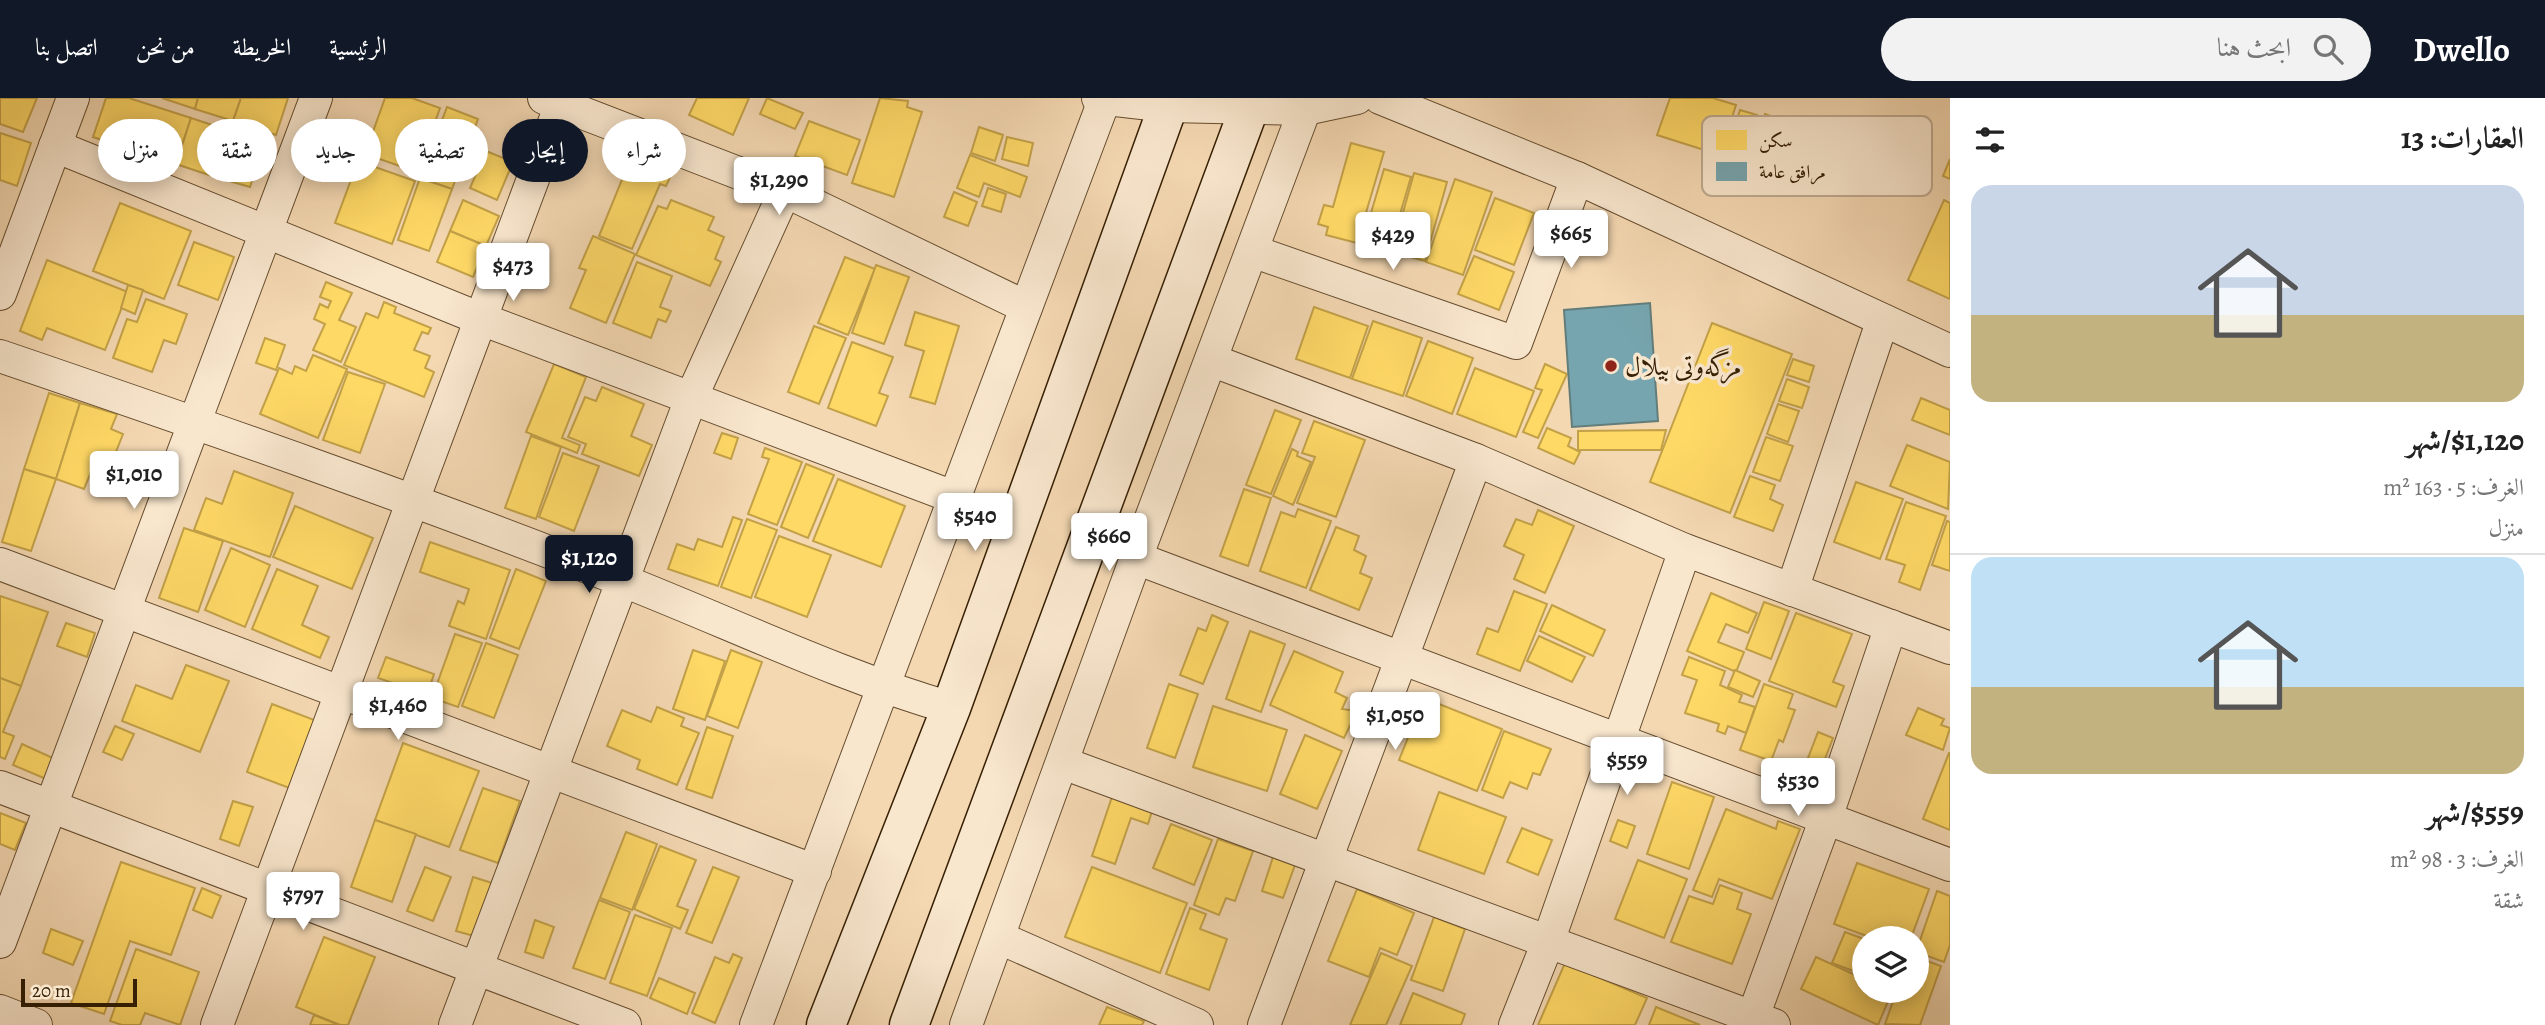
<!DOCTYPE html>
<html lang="ar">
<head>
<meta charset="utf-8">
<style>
	:root { --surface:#fff; --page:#f2f2f2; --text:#222; --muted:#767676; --line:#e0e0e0; --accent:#111827 }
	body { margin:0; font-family:Alegreya,Amiri,serif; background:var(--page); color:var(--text); direction:rtl; height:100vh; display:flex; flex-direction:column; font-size:26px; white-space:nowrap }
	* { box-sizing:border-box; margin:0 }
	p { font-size:23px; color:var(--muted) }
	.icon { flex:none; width:38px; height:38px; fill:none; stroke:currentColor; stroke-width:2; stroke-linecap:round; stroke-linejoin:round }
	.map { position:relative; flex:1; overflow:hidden; direction:ltr }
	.details { display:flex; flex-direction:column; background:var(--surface); width:595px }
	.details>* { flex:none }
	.hud { position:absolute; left:21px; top:21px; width:665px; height:63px; direction:rtl; display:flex; gap:14px }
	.buttons { position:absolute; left:1852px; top:828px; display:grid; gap:14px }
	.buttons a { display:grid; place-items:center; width:77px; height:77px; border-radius:50%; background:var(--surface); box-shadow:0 4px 18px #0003; font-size:35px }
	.scale { position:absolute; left:21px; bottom:18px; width:116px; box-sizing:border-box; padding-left:7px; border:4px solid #361f03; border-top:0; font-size:19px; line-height:24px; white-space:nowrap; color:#361f03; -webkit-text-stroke:5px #f8e6cd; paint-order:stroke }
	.price { position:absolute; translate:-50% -60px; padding:0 16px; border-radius:7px; background:#fff; color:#222; font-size:23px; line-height:46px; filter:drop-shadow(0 2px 4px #0008) }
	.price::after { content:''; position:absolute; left:50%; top:42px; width:21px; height:16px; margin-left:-10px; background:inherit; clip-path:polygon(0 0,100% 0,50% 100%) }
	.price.current { background:var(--accent); color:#fff }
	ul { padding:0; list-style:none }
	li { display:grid; align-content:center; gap:14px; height:371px; padding:0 21px }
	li+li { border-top:2px solid var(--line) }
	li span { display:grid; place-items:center; height:217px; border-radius:21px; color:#555 }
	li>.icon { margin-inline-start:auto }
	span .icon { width:126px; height:126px; fill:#fffc; stroke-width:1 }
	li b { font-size:30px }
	h2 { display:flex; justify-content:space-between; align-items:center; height:84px; padding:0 21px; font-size:30px }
	.chip { padding:0 24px; border-radius:32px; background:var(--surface); box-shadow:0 4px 18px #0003; font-size:24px; line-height:63px }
	.chip.current { background:var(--accent); color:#fff }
	header { display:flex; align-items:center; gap:42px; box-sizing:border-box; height:98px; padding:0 35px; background:var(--accent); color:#fff }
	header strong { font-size:33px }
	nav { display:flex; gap:38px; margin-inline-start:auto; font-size:24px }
	.search { width:490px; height:63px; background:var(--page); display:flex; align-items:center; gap:18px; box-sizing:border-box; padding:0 24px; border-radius:38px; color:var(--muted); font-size:26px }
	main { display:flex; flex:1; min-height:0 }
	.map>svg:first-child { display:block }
</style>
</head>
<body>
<header>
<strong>Dwello</strong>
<div class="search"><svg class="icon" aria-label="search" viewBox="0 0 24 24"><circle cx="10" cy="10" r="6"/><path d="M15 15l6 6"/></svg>ابحث هنا</div>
<nav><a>الرئيسية</a><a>الخريطة</a><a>من نحن</a><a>اتصل بنا</a></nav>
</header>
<main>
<section class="details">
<h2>العقارات: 13<svg class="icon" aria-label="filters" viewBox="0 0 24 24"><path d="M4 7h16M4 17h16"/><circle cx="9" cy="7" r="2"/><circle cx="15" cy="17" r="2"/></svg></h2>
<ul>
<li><span style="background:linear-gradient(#c9d6e8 60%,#c2b280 0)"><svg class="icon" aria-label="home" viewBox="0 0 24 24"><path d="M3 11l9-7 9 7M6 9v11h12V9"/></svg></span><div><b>$1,120/شهر</b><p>الغرف: 5 · 163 m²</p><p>منزل</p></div></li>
<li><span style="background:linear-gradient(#bfe0f5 60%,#c2b280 0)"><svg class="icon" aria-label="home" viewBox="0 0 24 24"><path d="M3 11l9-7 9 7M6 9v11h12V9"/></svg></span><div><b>$559/شهر</b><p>الغرف: 3 · 98 m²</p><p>شقة</p></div></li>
</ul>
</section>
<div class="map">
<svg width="1950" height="927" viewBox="0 0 1950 927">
	<rect width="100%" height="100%" fill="#f4d8b2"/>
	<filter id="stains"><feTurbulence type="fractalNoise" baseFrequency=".00286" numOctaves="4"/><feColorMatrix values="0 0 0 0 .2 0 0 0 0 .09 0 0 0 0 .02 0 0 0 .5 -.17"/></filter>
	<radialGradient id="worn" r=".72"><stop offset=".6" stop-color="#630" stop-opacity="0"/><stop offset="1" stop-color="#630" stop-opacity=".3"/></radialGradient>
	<g fill="#ffd966" stroke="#c3a148" stroke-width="2">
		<path d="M0,0H37L23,34L0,26Z"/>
		<path d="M106,0H129L191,20L176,66L93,39Z"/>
		<path d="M162,0H198L195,11Z"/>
		<path d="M198,0H241L233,23L195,11Z"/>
		<path d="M241,0H288L276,37L233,23Z"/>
		<path d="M385,0H412L440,10L417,74L365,56Z"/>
		<path d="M697,0H749L733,37L689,17Z"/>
		<path d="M767,0L803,15L795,31L760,16Z"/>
		<path d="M880,0L908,3L907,9L922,14L894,99L852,85Z"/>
		<path d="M1670,0H1713L1736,7L1720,57L1657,37Z"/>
		<path d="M447,9L478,21L452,91L420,80Z"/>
		<path d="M1740,12L1757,17L1749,42L1732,36Z"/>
		<path d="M1765,16L1811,32L1794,82L1748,66Z"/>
		<path d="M191,20L230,33L215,79L176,66Z"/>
		<path d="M233,23L256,30L251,48L262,51L250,89L215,79Z"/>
		<path d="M809,23L860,42L847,77L795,58Z"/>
		<path d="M979,29L1003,37L995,63L971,55Z"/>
		<path d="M0,35L31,45L17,88L0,82Z"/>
		<path d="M1007,39L1033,45L1028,68L1002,61Z"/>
		<path d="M1351,45L1384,54L1357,145L1326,137L1328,129L1318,126L1324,107L1333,109Z"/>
		<path d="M486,53L513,64L497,102L470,90Z"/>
		<path d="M632,57L673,73L666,88L660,86L632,151L599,138Z"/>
		<path d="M970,57L1027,79L1020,99L984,85L979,99L957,90Z"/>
		<path d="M1950,61V81L1943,78Z"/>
		<path d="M358,63L415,83L392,146L335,125Z"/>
		<path d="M1384,71L1411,79L1390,150L1363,142Z"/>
		<path d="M1414,75L1447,84L1425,163L1392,154Z"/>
		<path d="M420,80L452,91L429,153L398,142Z"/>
		<path d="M1455,81L1492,94L1463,177L1426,164Z"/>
		<path d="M988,90L1006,96L1001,114L982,108Z"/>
		<path d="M954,94L977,104L968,128L944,119Z"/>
		<path d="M1495,100L1534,115L1514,167L1475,152Z"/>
		<path d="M463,102L499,118L486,148L450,133Z"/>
		<path d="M671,102L714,119L708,132L724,139L715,161L721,164L710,188L636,157L658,108L667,111Z"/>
		<path d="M1944,102L1950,105V201L1908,182Z"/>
		<path d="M120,105L191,133L164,201L93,173Z"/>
		<path d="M450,133L486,148L473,179L437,164Z"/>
		<path d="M593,138L635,156L606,225L570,210L586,172L579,170Z"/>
		<path d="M194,144L234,159L218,202L178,187Z"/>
		<path d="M1474,158L1514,174L1499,212L1458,196Z"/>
		<path d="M845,159L875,171L848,237L818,225Z"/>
		<path d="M47,162L128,194L105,252L47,230L42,242L20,233Z"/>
		<path d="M637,164L672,178L660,209L671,213L666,224L658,221L651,240L613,225Z"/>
		<path d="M876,167L909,179L884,246L852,235Z"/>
		<path d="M326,184L352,195L339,222L356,229L341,264L313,252L325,226L314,221L320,206L328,210L331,203L320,199Z"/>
		<path d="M128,187L143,192L135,216L121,210Z"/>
		<path d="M146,201L187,216L176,246L164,242L152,274L113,260L127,221L137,224Z"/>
		<path d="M384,204L396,209L394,215L431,230L428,236L422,234L414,252L430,258L425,270L434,274L424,299L344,267L366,215L378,220Z"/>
		<path d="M1314,209L1368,228L1350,280L1296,261Z"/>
		<path d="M915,214L959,228L935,306L910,299L924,253L905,247Z"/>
		<path d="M1373,223L1422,240L1403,298L1352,281Z"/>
		<path d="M1712,225L1792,256L1730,415L1650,384Z"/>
		<path d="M814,228L846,240L819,306L788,294Z"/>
		<path d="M265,240L285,247L276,272L256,265Z"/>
		<path d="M1428,243L1473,260L1452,316L1406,298Z"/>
		<path d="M852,244L893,259L879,295L888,298L876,328L828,310Z"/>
		<path d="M313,257L347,271L318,340L260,316L279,270L292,276L295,268L306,273Z"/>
		<path d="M1793,261L1814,268L1809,284L1787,277Z"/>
		<path d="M554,266L586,279L562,340L580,347L577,355L526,334Z"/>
		<path d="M1545,266L1567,276L1538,340L1523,334L1542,292L1535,290Z"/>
		<path d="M1475,270L1534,293L1516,339L1457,316Z"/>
		<path d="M348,274L385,286L360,355L323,342Z"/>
		<path d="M1787,281L1809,289L1802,310L1779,303Z"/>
		<path d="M602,289L644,306L631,338L652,347L639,378L582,356L586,346L568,339L585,299L596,303Z"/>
		<path d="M49,295L80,305L56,381L24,371Z"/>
		<path d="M1921,300L1950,312V337L1912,322Z"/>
		<path d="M80,305L117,316L111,331L123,336L106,379L91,374L84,391L56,381Z"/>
		<path d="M1778,306L1799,313L1788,344L1767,336Z"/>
		<path d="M1275,312L1301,322L1271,396L1246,387Z"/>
		<path d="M1314,323L1365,342L1336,419L1297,405L1315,359L1302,355Z"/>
		<path d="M1547,330L1571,340L1568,348L1580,354L1574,366L1538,350Z"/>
		<path d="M1666,332L1661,352H1578V333Z"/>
		<path d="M722,335L738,340L731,361L714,355Z"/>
		<path d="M531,338L561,349L536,421L505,410Z"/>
		<path d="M1766,339L1793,348L1780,383L1753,374Z"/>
		<path d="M1907,347L1950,364L1948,411L1890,388Z"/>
		<path d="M765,350L802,364L777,427L748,416L769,361L762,359Z"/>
		<path d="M1292,351L1298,354L1297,358L1311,364L1293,407L1273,398Z"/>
		<path d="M563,355L599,368L574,433L539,419Z"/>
		<path d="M806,366L834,377L808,440L781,429Z"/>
		<path d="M24,371L56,381L31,453L2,444Z"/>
		<path d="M234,373L293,395L270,459L194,432L206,400L222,406Z"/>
		<path d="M1750,378L1775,387L1770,401L1783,407L1773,433L1734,419Z"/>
		<path d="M838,381L905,408L881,469L813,443Z"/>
		<path d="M1856,384L1903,401L1880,461L1834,444Z"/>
		<path d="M1244,391L1271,400L1248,468L1220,458Z"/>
		<path d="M1906,404L1946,418L1920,492L1899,484L1905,467L1886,461Z"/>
		<path d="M295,408L373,440L352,491L273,459Z"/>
		<path d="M1298,411L1331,423L1306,490L1260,473L1281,414L1295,419Z"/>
		<path d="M1538,412L1574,428L1545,495L1514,481L1524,457L1504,448L1516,421L1532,427Z"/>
		<path d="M733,419L742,422L718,488L668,471L677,446L694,452L698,441L722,449Z"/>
		<path d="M747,421L777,432L751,500L721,489Z"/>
		<path d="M1947,423L1950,424V473L1932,467Z"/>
		<path d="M1336,429L1359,438L1354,452L1366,458L1360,475L1372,480L1359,512L1310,492Z"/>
		<path d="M184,430L223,443L198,514L159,500Z"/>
		<path d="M779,438L831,457L807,519L755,499Z"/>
		<path d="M430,444L510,472L486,541L449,528L458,503L464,506L469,491L420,474Z"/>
		<path d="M231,450L270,467L245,529L205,512Z"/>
		<path d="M277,471L318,488L302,527L329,539L320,560L252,531Z"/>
		<path d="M516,471L546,483L519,551L490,540Z"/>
		<path d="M1514,493L1547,506L1520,573L1477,556L1487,530L1498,534Z"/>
		<path d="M1711,495L1757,515L1748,535L1726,526L1718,544L1744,554L1736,574L1687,553Z"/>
		<path d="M0,498L48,514L21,588L0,580Z"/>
		<path d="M1764,504L1789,513L1771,561L1746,551Z"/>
		<path d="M1552,507L1605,532L1593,558L1540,533Z"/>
		<path d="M1796,515L1852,536L1833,584L1844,588L1836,609L1769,583Z"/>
		<path d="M1212,517L1228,524L1203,586L1180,577L1198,530L1206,533Z"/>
		<path d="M66,525L95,535L87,559L57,548Z"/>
		<path d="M1250,533L1285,546L1261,614L1226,601Z"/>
		<path d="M455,536L482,545L458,609L432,600Z"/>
		<path d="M1539,538L1585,559L1572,584L1527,563Z"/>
		<path d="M486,545L518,557L494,620L462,608Z"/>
		<path d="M693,552L725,563L705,622L673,611Z"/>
		<path d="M731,552L762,564L738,630L707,618Z"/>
		<path d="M1294,553L1343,574L1335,594L1347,600L1342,611L1357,613L1344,640L1270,607Z"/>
		<path d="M386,559L434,576L427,597L378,580Z"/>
		<path d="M1689,559L1725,573L1720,587L1742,597L1739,604L1755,609L1746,635L1728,628L1725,636L1717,633L1719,626L1685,615L1697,582L1682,577Z"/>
		<path d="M186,567L229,583L200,654L122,623L136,587L172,601Z"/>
		<path d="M1735,572L1760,583L1753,599L1728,589Z"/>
		<path d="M0,580L21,588L3,634L14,638L5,661L0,659Z"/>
		<path d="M1169,586L1198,596L1175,660L1147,650Z"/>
		<path d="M1764,586L1793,596L1788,610L1795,612L1783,644L1779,642L1771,663L1740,652Z"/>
		<path d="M1424,600L1502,631L1477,693L1399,662Z"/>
		<path d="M272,606L317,623L292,691L247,674Z"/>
		<path d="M1213,608L1287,632L1267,693L1193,669Z"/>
		<path d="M657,609L684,620L681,628L699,635L677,687L637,671L640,662L607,648L622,612L651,624Z"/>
		<path d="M1918,610L1944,621L1941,627L1950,630L1943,652L1906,637Z"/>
		<path d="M115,628L134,636L122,662L103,654Z"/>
		<path d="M707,629L733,638L712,700L686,691Z"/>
		<path d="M1504,633L1551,651L1540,677L1533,675L1527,691L1510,684L1503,700L1482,692Z"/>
		<path d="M1818,634L1833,640L1818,679L1803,673Z"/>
		<path d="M1305,637L1342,653L1317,711L1280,696Z"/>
		<path d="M403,645L479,673L449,749L375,722Z"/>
		<path d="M22,646L55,661L46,681L13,667Z"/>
		<path d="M1949,655H1950V732L1923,721Z"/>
		<path d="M1672,684L1714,699L1689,771L1647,756Z"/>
		<path d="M483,690L520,703L498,765L460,752Z"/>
		<path d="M1439,694L1506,719L1484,776L1418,752Z"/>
		<path d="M1113,696L1153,710L1148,726L1131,720L1115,766L1092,758Z"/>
		<path d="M233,703L253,709L239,748L220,741Z"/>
		<path d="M1726,711L1776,731L1778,723L1800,731L1772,801L1719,781L1712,799L1693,792Z"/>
		<path d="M0,715L26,725L15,752L0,746Z"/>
		<path d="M375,722L416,736L392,804L351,789Z"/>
		<path d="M1618,722L1635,728L1627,750L1610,743Z"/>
		<path d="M1171,726L1212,742L1194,787L1153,770Z"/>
		<path d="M1522,730L1552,742L1538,777L1507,764Z"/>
		<path d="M626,734L657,746L632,812L600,800Z"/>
		<path d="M1218,741L1253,753L1235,803L1226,800L1219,817L1194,807Z"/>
		<path d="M660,748L696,762L677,808L688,812L680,831L634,811Z"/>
		<path d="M1274,756L1296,764L1283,800L1262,793Z"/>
		<path d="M1638,762L1687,781L1664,840L1615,821Z"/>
		<path d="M121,764L195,790L171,857L130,843L104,916L71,905Z"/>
		<path d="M1857,765L1929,791L1911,840H1872L1834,826Z"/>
		<path d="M425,769L451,779L433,823L407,813Z"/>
		<path d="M713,769L739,779L712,845L686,835Z"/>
		<path d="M1092,769L1187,805L1160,875L1065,839Z"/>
		<path d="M473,779L492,785L474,838L456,833Z"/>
		<path d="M1720,787L1742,795L1737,811L1751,816L1732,866L1671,844L1689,798L1713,806Z"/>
		<path d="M202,790L221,798L212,820L193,812Z"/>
		<path d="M1357,791L1414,815L1397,857L1380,850L1369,879L1328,863Z"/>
		<path d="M1937,793L1950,798V847L1944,864L1916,854Z"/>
		<path d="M599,802L630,814L605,881L573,870Z"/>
		<path d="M1190,810L1206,816L1200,831L1227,841L1209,892L1166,876Z"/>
		<path d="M635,817L672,830L647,898L610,885Z"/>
		<path d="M1434,819L1465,831L1443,893L1411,882Z"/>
		<path d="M535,822L554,829L543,860L525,854Z"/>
		<path d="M51,831L83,843L73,867L43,855Z"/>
		<path d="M1845,834L1864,841V877L1832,865Z"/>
		<path d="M324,839L375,859L348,927H340L296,909Z"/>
		<path d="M136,851L199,874L180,927L145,915L140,927H122L110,923Z"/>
		<path d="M1381,855L1412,868L1386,927H1350Z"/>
		<path d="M733,856L742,860L715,925L692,915L715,859L729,865Z"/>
		<path d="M1816,859L1864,881V892L1892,894L1878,927L1801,891Z"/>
		<path d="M1916,859L1941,868L1920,927L1885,926L1897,892H1916Z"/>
		<path d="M1565,865L1647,900L1635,927H1538Z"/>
		<path d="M659,880L695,895L687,916L650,900Z"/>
		<path d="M1413,895L1465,916L1461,927H1400Z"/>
		<path d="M1107,909L1144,923L1142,927H1099Z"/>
		<path d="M1656,909L1700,927H1649Z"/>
		<path d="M314,917L339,927H310Z"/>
	</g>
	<path fill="#76a5af" stroke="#637d7b" stroke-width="2" d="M1650,205L1658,323L1572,329L1564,212Z"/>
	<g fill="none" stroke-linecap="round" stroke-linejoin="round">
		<g stroke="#664d2f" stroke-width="34">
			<g id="minor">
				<path d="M544,0L785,93L1026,209"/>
				<path d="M1098,0L1168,8L1305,11L1357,0"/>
				<path d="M1380,0L1577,80L1950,253"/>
				<path d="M55,48L481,221L956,400"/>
				<path d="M1252,153L1516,245L1577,80"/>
				<path d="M0,196L73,0"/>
				<path d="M0,258C208,329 416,401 621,482C731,525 837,577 951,610"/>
				<path d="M1211,262L1476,362L1685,452L1950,550"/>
				<path d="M1136,460L1950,767"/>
				<path d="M0,466L815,773"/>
				<path d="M1792,492L1882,224"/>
				<path d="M1063,665L1774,927"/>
				<path d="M0,689L625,927"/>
				<path d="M1000,840L1197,927"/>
				<path d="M0,844L316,0"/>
				<path d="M0,913L36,927"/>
				<path d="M217,927L561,6"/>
				<path d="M455,927L692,298L785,93"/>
				<path d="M756,927L1105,0"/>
				<path d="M966,927L1136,460L1309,0"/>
				<path d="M1264,927L1476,362"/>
				<path d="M1515,927L1548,844L1685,452"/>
				<path d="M1750,927L1826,720L1891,528"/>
			</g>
		</g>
		<g stroke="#361f03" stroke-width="41">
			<g id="secondary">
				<path d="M826,927L951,610L1171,0"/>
				<path d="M909,927L1253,0"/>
			</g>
		</g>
		<use href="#minor" stroke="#f8e6cd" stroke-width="32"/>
		<use href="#secondary" stroke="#f8e6cd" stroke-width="38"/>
	</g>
	<circle fill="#8f2418" stroke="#f8e6cd" stroke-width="2.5" cx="1611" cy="268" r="7"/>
	<g text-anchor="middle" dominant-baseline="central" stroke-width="7" stroke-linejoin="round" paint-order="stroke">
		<g font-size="26" fill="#361f03" stroke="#f8e6cd" text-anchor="start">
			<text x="1625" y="268">مزگەوتی بیلال</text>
		</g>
	</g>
	<rect x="1702" y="18" width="230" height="80" rx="10" fill="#f8e6cd" stroke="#beaa90" stroke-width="2"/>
	<rect x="1716" y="32" width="31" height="20" fill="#ffd966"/>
	<rect x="1716" y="64" width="31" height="19" fill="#76a5af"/>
	<g font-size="19" fill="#361f03">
		<text x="1759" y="49">سكن</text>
		<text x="1759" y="80">مرافق عامة</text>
	</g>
	<rect width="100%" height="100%" filter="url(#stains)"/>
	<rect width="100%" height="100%" fill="url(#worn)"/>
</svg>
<div class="buttons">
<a><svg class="icon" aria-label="layers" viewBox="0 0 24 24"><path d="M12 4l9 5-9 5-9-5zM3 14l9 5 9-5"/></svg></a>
</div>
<div class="scale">20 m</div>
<b class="price" style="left:779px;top:119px">$1,290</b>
<b class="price" style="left:1571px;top:172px">$665</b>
<b class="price" style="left:1393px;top:174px">$429</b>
<b class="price" style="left:513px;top:205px">$473</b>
<b class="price" style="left:134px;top:413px">$1,010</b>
<b class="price" style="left:975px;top:455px">$540</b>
<b class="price" style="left:1109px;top:475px">$660</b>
<b class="price current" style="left:589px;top:497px">$1,120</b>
<b class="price" style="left:398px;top:644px">$1,460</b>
<b class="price" style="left:1395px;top:654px">$1,050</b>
<b class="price" style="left:1627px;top:699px">$559</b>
<b class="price" style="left:1798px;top:720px">$530</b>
<b class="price" style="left:303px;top:834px">$797</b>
<div class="hud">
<a class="chip">شراء</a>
<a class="chip current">إيجار</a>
<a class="chip">تصفية</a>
<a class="chip">جديد</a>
<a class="chip">شقة</a>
<a class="chip">منزل</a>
</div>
</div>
</main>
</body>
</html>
